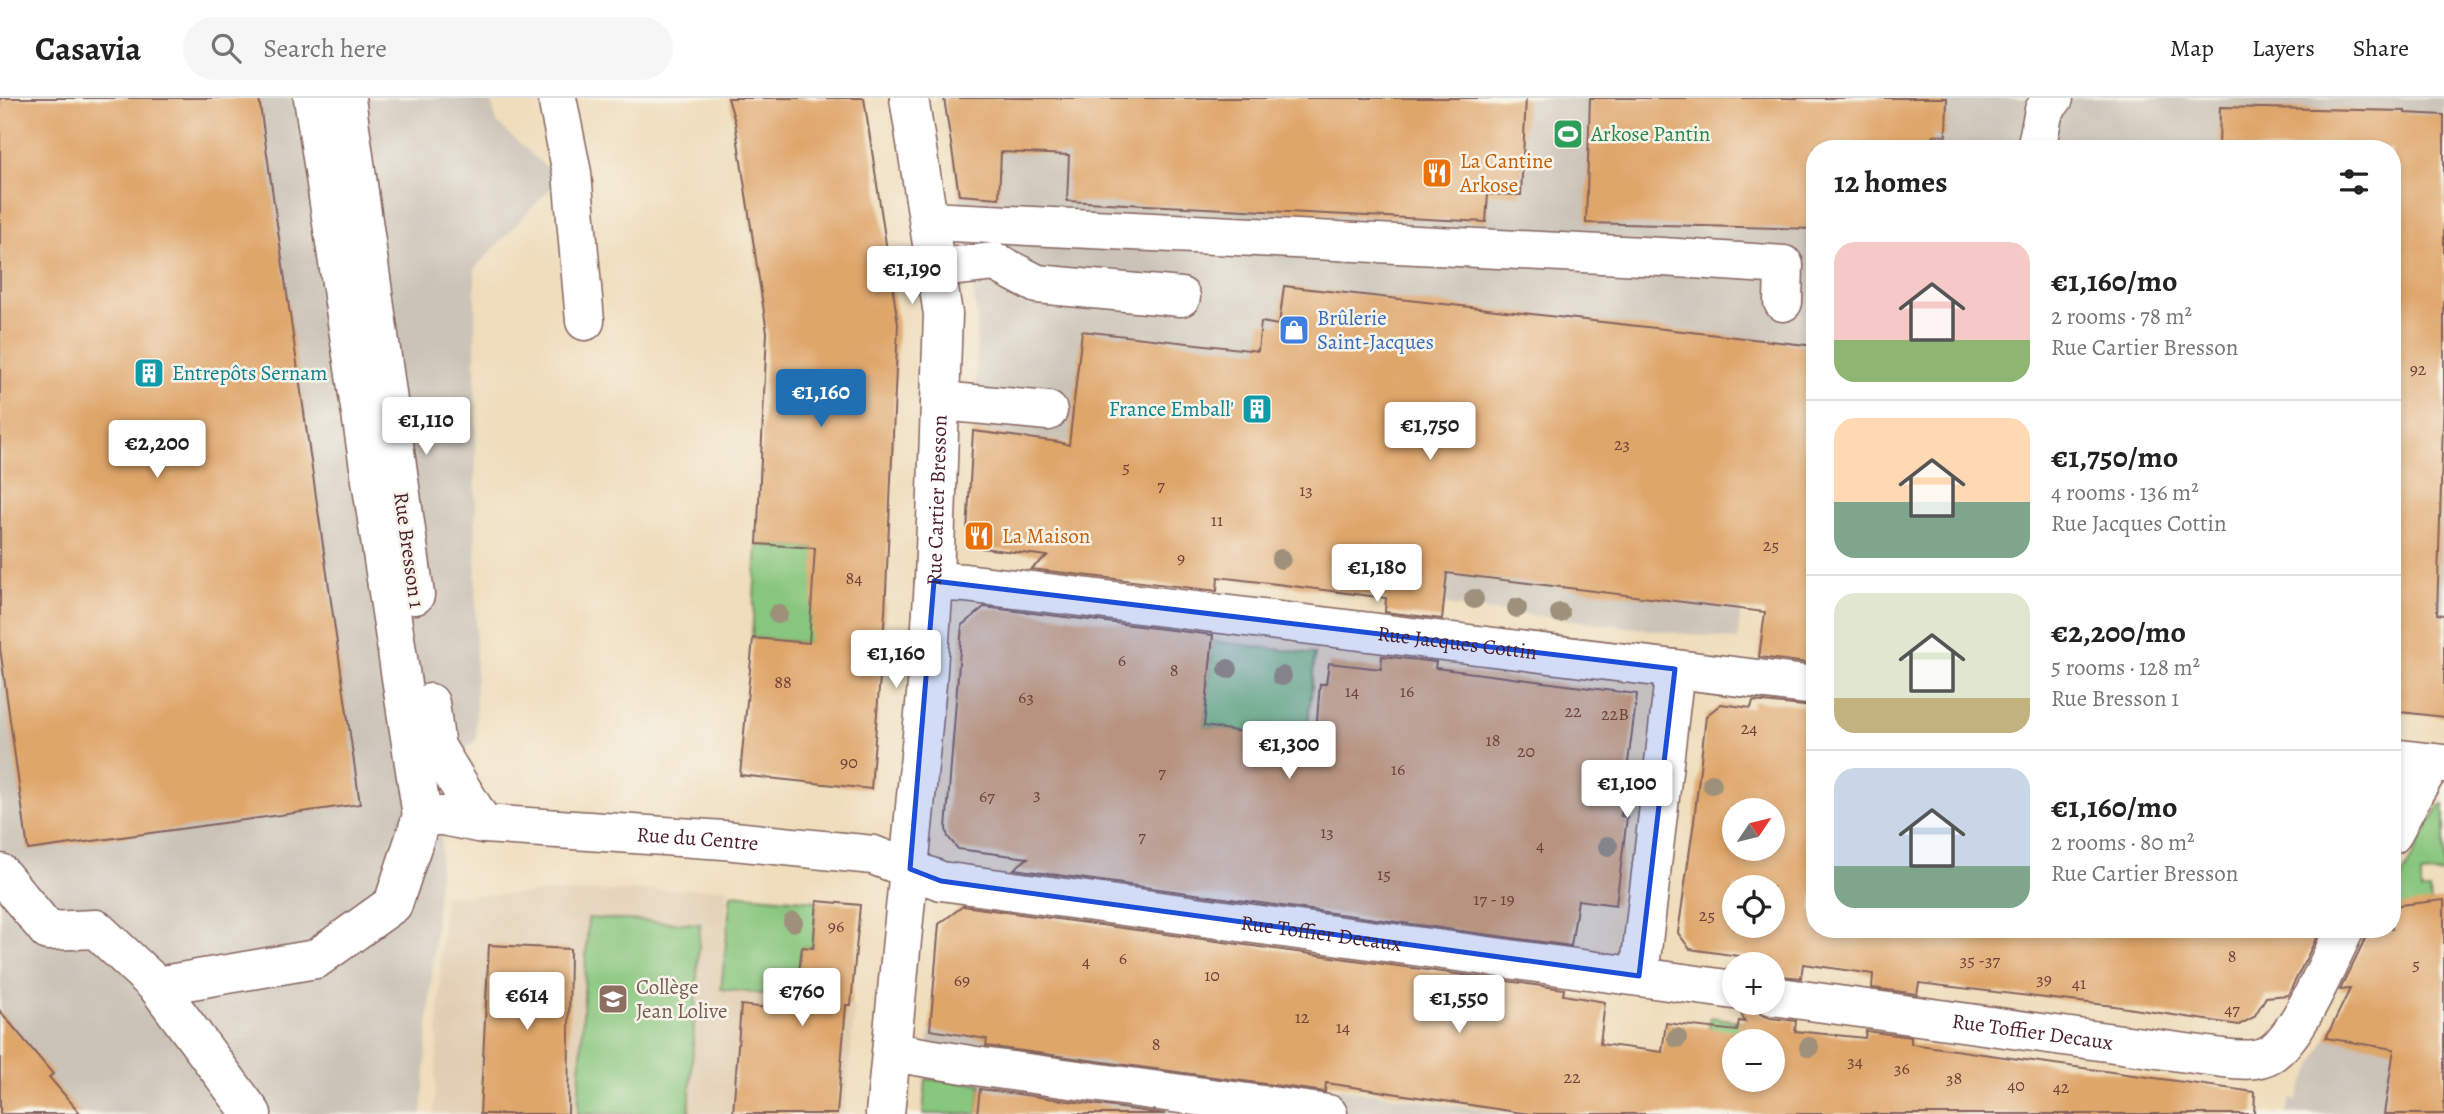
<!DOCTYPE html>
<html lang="en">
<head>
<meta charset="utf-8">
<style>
	:root { --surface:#fff; --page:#f6f6f6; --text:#222; --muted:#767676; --line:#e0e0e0; --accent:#1f6fb2 }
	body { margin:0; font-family:Alegreya,serif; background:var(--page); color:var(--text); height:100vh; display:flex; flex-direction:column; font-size:26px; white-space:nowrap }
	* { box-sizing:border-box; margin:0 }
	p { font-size:23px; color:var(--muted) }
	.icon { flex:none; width:38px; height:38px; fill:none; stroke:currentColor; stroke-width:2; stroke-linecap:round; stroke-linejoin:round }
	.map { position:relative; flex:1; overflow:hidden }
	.details { position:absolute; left:1806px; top:42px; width:595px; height:798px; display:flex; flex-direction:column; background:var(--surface); border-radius:28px; box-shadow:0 4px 10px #0003 }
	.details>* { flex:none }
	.needle { width:46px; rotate:55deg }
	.tools { position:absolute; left:1722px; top:700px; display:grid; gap:14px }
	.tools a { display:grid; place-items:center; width:63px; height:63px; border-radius:50%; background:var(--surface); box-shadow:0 4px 10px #0003; font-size:35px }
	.price { position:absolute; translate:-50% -60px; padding:0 16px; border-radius:7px; background:#fff; color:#222; font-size:23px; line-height:46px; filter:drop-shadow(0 2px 4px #0008) }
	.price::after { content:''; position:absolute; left:50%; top:42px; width:21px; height:16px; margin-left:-10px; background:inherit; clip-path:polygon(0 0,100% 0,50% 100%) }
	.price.selected { background:var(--accent); color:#fff }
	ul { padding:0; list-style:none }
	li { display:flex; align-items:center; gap:21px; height:175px; padding:0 28px }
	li+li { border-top:2px solid var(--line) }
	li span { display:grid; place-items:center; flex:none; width:196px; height:140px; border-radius:21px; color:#555 }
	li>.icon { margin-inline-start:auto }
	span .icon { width:84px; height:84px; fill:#fffc; stroke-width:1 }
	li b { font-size:30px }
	h2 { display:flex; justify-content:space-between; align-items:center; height:84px; padding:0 28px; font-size:30px }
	header { display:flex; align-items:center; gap:42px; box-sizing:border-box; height:98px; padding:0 35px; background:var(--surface); border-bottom:2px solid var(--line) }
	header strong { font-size:33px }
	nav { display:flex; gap:38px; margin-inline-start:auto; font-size:24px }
	.search { width:490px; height:63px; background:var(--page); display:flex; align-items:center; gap:18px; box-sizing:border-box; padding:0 24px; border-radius:38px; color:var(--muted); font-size:26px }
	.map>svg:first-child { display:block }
</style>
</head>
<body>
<header>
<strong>Casavia</strong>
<div class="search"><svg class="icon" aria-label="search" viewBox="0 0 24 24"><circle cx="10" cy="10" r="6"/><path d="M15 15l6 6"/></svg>Search here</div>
<nav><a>Map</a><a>Layers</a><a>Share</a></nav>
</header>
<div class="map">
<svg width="2444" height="1016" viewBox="0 0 2444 1016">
	<rect width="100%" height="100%" fill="#f7f3e8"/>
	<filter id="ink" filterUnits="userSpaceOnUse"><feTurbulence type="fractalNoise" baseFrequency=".0143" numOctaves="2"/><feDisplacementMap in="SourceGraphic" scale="14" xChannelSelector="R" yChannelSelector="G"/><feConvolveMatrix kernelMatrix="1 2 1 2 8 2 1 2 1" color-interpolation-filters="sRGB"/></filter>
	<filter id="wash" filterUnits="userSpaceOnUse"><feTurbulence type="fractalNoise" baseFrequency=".00686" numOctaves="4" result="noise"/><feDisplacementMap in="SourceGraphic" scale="28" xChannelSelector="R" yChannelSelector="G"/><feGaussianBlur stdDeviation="1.57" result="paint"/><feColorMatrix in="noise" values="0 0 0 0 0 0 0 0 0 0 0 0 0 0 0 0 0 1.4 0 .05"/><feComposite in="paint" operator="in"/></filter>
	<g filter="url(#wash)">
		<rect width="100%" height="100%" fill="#efddbb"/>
		<path fill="#e1cdb1" d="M728,790L719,893L855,909L844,1016H434L444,798Z"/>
		<g fill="#cbc3b8">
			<path d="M0,0H491L496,24L559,81L475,170L476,643L440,669L443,718L422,1016H0Z"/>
			<path d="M944,0H2444V517L2392,510V51H1815V438L1751,430L1737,542L1421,504L1436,392L975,333L977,219Z"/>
			<path d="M2444,880V1016H2286L2291,1001L2296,1002L2350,891Z"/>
			<path d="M930,932L1515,1016H922Z"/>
		</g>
		<g fill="#87c67d" stroke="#687254" stroke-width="2">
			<path d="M757,446L815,450L831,547L752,540Z"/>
			<path d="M1212,543L1315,556L1308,627L1339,633L1366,684L1298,643L1204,628Z"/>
			<path d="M2444,706V775L2421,777V793H2430L2432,820L2392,808V798L2439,708Z"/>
			<path d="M731,796L817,803L813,850L802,849L796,900L721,891Z"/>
			<path d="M588,820L700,826L689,1016H578Z"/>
			<path d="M1710,919L1775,928L1773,944L1734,943V957L1728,956L1709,930Z"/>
			<path d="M926,981L981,986L977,1016H923Z"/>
		</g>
		<g id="blocks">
			<g fill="#dfa66b" fill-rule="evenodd">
				<path d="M0,0H259L360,706L28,752L0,550Z"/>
				<path d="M728,0H864L898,226L885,515L871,691L740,677L753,540L809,545L815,450L757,446L767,234L735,24Z"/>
				<path d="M944,0H1526L1521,97L1488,96L1486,124L1067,103L1069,57L1001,54L999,100L959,97Z"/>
				<path d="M1590,0H1947L1946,38L1933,37L1932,51H1815V131L1586,125Z"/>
				<path d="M2220,9L2405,13V15L2444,17V294L2437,516L2444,517V619L2392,613V51H2219Z"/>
				<path d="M1284,188L1815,248V566L1759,559L1765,514L1447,475L1442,521L1385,514L1386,500L1277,486L1218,479L1217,493L1031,471L1047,458L982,450L967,434L973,333L1059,344L1069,347L1082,233L1258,253L1261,224L1279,227Z"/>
				<path d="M984,509L1213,537L1204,628L1315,645L1320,586H1326L1329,565L1381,571L1382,558L1436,564L1435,570L1637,596L1621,718L1627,719L1616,807L1578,802L1571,848L1014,771L1028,760L958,751L948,739L946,731L962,527Z"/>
				<path d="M1753,603L1815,609V779L1811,813H1815V831H2033L2077,837L2078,831H2321L2288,897L2266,899L2254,919L2239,927L2114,908L1919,885L1917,896L1872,890L1873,876L1803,866L1801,880L1773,877V866H1746V859L1690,851L1678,835L1694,723L1706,618L1721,606L1751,610ZM1734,712H1773V751H1734ZM1734,789H1773V828H1734Z"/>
				<path d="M2444,802V1016H2384L2394,951L2326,940L2350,891L2340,892L2365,841L2367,831H2392V808Z"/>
				<path d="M817,803L860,807L851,907H846L837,1016H733L741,907L794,913L802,849L813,850Z"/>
				<path d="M963,808L1564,891L1563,897L1605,904L1600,946L1662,954L1666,925L1737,933L1739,923L1745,924L1740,913L1752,905L1760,916L1770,920L1796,923L1795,933L1865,940L1866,933L1911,939V946L2255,994L2254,1016H1529L1326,985L1325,994L986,948L987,941L930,932L939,826ZM1734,943H1773V982H1734Z"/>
				<path d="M489,847L570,851L568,1016H480Z"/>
				<path d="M0,913L53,976L49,979L81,1016H0Z"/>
				<path d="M980,991L1165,1016H977Z"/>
			</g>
		</g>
	</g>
	<g filter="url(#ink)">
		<use href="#blocks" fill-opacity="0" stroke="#84625d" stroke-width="2"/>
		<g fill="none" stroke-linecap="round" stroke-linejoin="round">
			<g stroke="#84625d" stroke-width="41">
				<g id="minor">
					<path id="s1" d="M313,0L422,718H443L483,726L724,742L873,757L941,783L1734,892"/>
					<path d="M346,0L415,497"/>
					<path d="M557,0L572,75L585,223"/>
					<path d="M2036,51L2044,12L2054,0"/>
					<path d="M929,123L1662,159L1784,167L1783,204"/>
					<path d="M938,170L995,164L1037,186L1181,199"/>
					<path d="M941,303L1048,313"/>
					<path id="s2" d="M934,483L965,485L1815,588"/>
					<path d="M430,605L436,649L483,726"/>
					<path d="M2392,660L2444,666"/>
					<path d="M2392,737L2415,693L2432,665"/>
					<path d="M0,775L48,833L96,831L157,888L316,861L393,806L422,718"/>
					<path d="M1639,878L1675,571"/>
					<path d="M157,888L252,1016"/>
					<path id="s3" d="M1773,898L2223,960C2238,962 2256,964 2270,956C2298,940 2329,862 2345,831"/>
					<path d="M892,954L982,969L1328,1016"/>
					<path id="s4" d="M885,1016L927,586L934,483L943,216L909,0"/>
				</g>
			</g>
			<use href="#minor" stroke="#fff" stroke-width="38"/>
		</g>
		<g fill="#9e907a">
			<circle cx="1281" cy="461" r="10"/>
			<circle cx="1474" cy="501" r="10"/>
			<circle cx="1517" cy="510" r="10"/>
			<circle cx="1560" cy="515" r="10"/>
			<circle cx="778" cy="516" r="10"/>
			<circle cx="1228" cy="571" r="10"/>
			<circle cx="1282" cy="578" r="10"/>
			<circle cx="1712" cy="686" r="10"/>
			<circle cx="1608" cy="748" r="10"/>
			<circle cx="793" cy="824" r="10"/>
			<circle cx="1677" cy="940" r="10"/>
			<circle cx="1809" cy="949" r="10"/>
		</g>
	</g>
	<path fill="#1d4ed8" fill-opacity="0.2" stroke="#1d4ed8" stroke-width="5" stroke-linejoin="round" d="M934,483L1675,571L1639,878L941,783L910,771Z"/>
	<defs>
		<g id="stadium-square" transform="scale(1.575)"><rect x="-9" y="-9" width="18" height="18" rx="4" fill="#2e9e5b" stroke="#f7f3e8"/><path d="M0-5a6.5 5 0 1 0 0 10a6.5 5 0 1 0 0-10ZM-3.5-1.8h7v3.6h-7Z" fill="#fff"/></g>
		<g id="restaurant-square" transform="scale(1.575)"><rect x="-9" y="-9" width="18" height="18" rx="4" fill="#e8710a" stroke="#f7f3e8"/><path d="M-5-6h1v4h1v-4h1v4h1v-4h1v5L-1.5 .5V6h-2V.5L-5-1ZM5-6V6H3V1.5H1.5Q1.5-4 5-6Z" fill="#fff"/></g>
		<g id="shop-square" transform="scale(1.575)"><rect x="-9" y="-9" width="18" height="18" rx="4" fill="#3f7fe0" stroke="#f7f3e8"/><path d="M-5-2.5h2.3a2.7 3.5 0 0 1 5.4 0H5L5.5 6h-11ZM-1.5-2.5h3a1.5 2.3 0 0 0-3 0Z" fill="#fff"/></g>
		<g id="building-square" transform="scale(1.575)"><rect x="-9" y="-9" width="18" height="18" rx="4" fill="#0f9aa8" stroke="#f7f3e8"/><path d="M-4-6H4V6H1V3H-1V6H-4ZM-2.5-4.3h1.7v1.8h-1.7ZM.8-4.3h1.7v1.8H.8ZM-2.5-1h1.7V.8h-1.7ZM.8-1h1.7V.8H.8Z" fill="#fff"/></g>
		<g id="school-square" transform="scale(1.575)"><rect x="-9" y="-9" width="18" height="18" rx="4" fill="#8d6e63" stroke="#f7f3e8"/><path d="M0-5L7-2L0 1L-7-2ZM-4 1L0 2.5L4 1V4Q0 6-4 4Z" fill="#fff"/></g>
	</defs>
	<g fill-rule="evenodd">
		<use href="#stadium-square" x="1568" y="36"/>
		<use href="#restaurant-square" x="1437" y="75"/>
		<use href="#shop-square" x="1294" y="232"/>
		<use href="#building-square" x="149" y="275"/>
		<use href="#building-square" x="1257" y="311"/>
		<use href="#restaurant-square" x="979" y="438"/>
		<use href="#school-square" x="613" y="901"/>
	</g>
	<g text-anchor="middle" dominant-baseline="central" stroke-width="5" stroke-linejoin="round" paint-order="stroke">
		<g font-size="18" fill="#6f413b">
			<text x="2418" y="271">92</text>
			<text x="1622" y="346">23</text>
			<text x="1126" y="369">5</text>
			<text x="1161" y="387">7</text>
			<text x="1306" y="392">13</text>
			<text x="1217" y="422">11</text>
			<text x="1771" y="447">25</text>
			<text x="1181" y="460">9</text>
			<text x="854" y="480">84</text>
			<text x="1122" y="562">6</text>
			<text x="1174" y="572">8</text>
			<text x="783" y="584">88</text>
			<text x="1352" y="593">14</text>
			<text x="1407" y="593">16</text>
			<text x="1026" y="599">63</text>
			<text x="1573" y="613">22</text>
			<text x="1615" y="616">22B</text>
			<text x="1749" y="630">24</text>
			<text x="1493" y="642">18</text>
			<text x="1526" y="653">20</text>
			<text x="849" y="664">90</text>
			<text x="1398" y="671">16</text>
			<text x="1162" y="674">7</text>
			<text x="1037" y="696">3</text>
			<text x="987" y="698">67</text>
			<text x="1327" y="734">13</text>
			<text x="1142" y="738">7</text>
			<text x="1540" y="747">4</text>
			<text x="1384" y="776">15</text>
			<text x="1494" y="801">17 - 19</text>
			<text x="1707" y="817">25</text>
			<text x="836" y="828">96</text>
			<text x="2232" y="858">8</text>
			<text x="1123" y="860">6</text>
			<text x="1980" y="862">35 -37</text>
			<text x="1086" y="863">4</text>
			<text x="2416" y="866">5</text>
			<text x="1212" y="877">10</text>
			<text x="2044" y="881">39</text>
			<text x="962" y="882">69</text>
			<text x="2079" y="885">41</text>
			<text x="2232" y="911">47</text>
			<text x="1302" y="919">12</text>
			<text x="1343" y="929">14</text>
			<text x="1156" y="946">8</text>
			<text x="1855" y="963">34</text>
			<text x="1902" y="970">36</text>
			<text x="1572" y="979">22</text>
			<text x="1954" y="980">38</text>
			<text x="2016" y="987">40</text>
			<text x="2061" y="989">42</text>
		</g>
		<g font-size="21" fill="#27864d" stroke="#f7f3e8" text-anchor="start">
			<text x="1591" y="36">Arkose Pantin</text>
		</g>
		<g font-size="21" fill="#c56008" stroke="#f7f3e8" text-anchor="start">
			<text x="1460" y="63">La Cantine<tspan x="1460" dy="24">Arkose</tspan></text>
			<text x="1002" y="438">La Maison</text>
		</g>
		<g font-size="21" fill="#366cbe" stroke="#f7f3e8" text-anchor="start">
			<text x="1317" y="220">Brûlerie<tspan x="1317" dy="24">Saint-Jacques</tspan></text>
		</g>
		<g font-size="21" fill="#0d838f" stroke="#f7f3e8" text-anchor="start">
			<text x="172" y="275">Entrepôts Sernam</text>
			<text x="1234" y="311" text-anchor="end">France Emball'</text>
		</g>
		<g font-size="21" fill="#4a1f2b" stroke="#f7f3e8">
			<text stroke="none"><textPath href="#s4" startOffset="616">Rue Cartier Bresson</textPath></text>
			<text transform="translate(409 452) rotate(82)">Rue Bresson 1</text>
			<text stroke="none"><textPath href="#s2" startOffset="527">Rue Jacques Cottin</textPath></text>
			<text stroke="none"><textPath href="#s1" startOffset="1003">Rue du Centre</textPath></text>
			<text stroke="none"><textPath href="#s1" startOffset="1636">Rue Toffier Decaux</textPath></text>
			<text stroke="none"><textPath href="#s3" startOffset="262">Rue Toffier Decaux</textPath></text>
		</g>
		<g font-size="21" fill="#785e54" stroke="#f7f3e8" text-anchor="start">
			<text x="636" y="889">Collège<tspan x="636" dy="24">Jean Lolive</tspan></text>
		</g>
	</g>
</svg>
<div class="tools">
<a><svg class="needle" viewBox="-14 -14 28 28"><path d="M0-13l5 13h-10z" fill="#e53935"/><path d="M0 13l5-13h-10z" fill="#767676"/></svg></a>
<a><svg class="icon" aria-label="locate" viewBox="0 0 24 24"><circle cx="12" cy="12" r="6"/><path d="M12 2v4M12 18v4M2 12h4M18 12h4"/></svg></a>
<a>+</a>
<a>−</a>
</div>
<b class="price" style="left:912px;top:208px">€1,190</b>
<b class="price selected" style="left:821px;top:331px">€1,160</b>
<b class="price" style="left:426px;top:359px">€1,110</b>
<b class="price" style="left:1430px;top:364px">€1,750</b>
<b class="price" style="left:157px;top:382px">€2,200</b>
<b class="price" style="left:1377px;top:506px">€1,180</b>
<b class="price" style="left:896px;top:592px">€1,160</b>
<b class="price" style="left:1289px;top:683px">€1,300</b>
<b class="price" style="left:1627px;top:722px">€1,100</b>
<b class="price" style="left:802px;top:930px">€760</b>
<b class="price" style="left:527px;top:934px">€614</b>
<b class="price" style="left:1459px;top:937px">€1,550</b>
<section class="details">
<h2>12 homes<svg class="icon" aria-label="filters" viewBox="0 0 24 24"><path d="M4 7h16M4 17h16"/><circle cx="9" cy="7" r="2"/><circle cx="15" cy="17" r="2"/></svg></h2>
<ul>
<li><span style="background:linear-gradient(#f6c9c9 70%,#8fb573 0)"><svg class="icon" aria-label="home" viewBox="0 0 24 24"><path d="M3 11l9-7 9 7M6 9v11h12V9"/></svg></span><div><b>€1,160/mo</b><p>2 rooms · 78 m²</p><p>Rue Cartier Bresson</p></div></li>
<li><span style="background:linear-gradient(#ffd9b3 60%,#7fa58c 0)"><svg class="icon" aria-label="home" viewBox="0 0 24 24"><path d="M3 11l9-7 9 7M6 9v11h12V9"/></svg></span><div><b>€1,750/mo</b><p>4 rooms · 136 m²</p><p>Rue Jacques Cottin</p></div></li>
<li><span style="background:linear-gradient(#dfe7d0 75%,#c2b280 0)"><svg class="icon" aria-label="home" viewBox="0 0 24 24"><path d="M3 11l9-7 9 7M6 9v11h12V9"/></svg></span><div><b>€2,200/mo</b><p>5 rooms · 128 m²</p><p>Rue Bresson 1</p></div></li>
<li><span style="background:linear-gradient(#c9d6e8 70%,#7fa58c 0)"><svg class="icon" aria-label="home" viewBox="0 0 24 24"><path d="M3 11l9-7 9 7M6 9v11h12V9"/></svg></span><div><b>€1,160/mo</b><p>2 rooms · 80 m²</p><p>Rue Cartier Bresson</p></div></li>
</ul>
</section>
</div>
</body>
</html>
